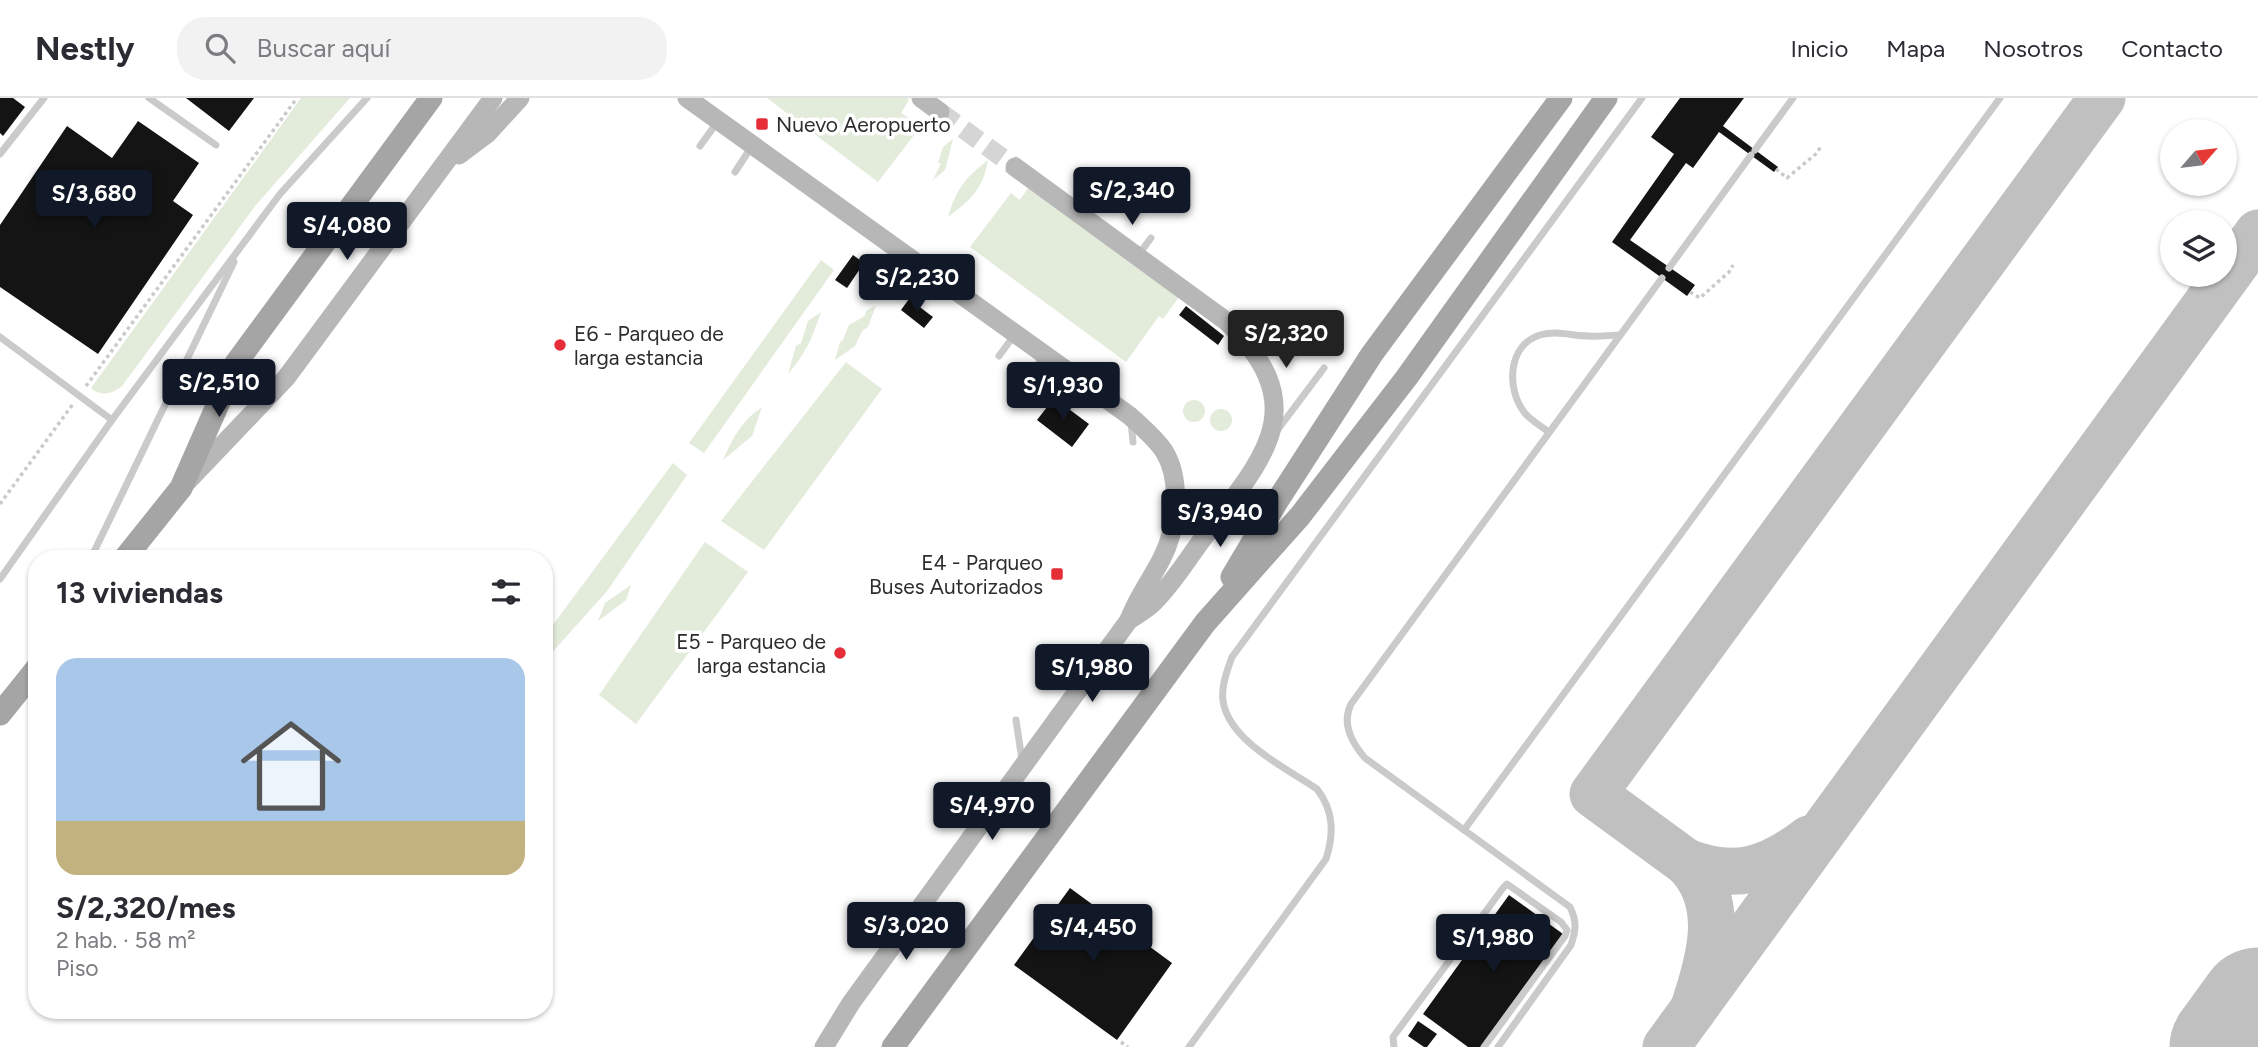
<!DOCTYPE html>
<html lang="es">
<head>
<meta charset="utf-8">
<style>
	:root { --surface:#fff; --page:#f2f2f3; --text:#2b2b33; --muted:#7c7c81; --line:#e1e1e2; --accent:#111827 }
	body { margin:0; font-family:Figtree,sans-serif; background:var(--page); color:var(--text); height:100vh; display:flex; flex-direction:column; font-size:26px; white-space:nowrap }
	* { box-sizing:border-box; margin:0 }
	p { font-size:23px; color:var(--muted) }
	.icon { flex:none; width:38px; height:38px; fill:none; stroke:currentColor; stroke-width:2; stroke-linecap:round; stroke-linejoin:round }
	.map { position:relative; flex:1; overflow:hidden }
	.panel { position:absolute; left:28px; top:452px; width:525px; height:469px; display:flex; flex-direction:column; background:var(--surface); border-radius:28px; box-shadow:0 2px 5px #0004 }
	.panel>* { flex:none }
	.needle { width:46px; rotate:62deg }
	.fabs { position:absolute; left:2160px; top:21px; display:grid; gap:14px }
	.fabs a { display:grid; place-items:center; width:77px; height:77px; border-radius:50%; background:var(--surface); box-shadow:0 2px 5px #0004; font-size:35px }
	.price { position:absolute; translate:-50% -60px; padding:0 16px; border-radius:7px; background:var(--accent); color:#fff; font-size:23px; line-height:46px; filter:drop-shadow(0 2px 4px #0008) }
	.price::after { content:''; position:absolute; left:50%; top:42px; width:21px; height:16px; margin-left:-10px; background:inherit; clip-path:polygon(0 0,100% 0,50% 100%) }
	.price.on { background:#222; color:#fff }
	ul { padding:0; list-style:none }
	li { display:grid; align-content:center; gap:14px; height:371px; padding:0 28px }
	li+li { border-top:2px solid var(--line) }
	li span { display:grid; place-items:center; height:217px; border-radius:21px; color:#555 }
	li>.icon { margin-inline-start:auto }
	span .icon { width:126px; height:126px; fill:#fffc; stroke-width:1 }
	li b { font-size:30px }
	h2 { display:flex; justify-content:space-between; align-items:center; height:84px; padding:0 28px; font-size:30px }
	header { display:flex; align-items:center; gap:42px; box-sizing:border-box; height:98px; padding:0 35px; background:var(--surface); border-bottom:2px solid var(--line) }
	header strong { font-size:33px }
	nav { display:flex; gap:38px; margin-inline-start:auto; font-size:24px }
	.search { width:490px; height:63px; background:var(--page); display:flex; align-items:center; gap:18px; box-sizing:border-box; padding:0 24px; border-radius:28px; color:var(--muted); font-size:26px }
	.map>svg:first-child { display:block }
</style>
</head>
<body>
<header>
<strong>Nestly</strong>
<div class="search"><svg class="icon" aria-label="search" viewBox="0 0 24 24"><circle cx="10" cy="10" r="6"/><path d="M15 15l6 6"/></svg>Buscar aquí</div>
<nav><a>Inicio</a><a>Mapa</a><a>Nosotros</a><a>Contacto</a></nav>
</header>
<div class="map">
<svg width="2258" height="949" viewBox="0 0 2258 949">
	<rect width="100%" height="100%" fill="#fff"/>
	<g fill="#e3ebdb">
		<path d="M301,0H350L256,107L122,288C112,296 101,299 91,290Z"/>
		<path d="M767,0H907L909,2L901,15L921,28L878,84Z"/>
		<path d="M953,41L945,72L933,82L941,65H938L943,49Z"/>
		<path d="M988,62C983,92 970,102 948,119C957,90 964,81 988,62Z"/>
		<path d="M1028,90L1179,199L1163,221L1159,218L1126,264L970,149L1011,95L1020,102Z"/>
		<path d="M821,162L834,172L704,355L689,345Z"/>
		<path d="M876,207L868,229L862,233L855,248L835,262L840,244L843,242L849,227L865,218L866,213Z"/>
		<path d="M821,214C813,238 805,257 788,276L796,248L801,245L808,223Z"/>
		<path d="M846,264L882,291L764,452L721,423Z"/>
		<circle cx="1194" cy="313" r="11"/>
		<path d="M762,309L752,338L723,362C733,339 742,323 762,309Z"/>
		<circle cx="1221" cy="322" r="11"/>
		<path d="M673,365L687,377L607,493L549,558L544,555V539Z"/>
		<path d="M705,444L748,474L636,626L599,597Z"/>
		<path d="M631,487L626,502L598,523L605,505Z"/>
	</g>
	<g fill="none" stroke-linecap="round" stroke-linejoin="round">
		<g stroke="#c0c0c0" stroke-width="47">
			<path d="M1686,764C1735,783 1769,772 1809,741"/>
			<path d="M1693,912C1709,865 1728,804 1686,764L1593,696L2102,0"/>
			<path d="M1666,949L2258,135"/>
		</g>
		<path stroke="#c0c0c0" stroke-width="119" d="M2229,949L2258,909"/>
	</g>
	<g fill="#141414">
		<path d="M0,0H13L25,9L3,38L0,35Z"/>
		<path d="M186,0H254L229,33Z"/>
		<path d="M1680,0H1744L1723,28L1778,69L1774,74L1719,34L1693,70L1686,65L1630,142L1695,187L1687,198L1612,144L1674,56L1651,39Z"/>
		<path d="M138,23L199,65L173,103L193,117L98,256L0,189V127L67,28L112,60Z"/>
		<path d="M853,157L864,165L847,190L835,182Z"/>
		<path d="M909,201L933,219L924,230L901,212Z"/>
		<path d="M1186,208L1224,238L1218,247L1179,217Z"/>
		<path d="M1054,300L1089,326L1072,349L1037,322Z"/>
		<path d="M1070,790L1172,865L1117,942L1014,867Z"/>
		<path d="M1509,797L1563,836L1481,949H1468L1423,916Z"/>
		<path d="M1418,923L1437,936L1427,949H1424L1408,938Z"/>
	</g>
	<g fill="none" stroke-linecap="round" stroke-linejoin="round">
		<path stroke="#d5d5d5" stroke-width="19" stroke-dasharray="19 10" stroke-linecap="butt" d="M940,14L1015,69"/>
		<g stroke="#cacaca" stroke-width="3.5" stroke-dasharray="3.5 3.5" stroke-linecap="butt">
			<path d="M1776,71L1787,80L1817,55L1821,48"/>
			<path d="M1690,194L1700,200L1729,174L1733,167"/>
			<path d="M86,288L297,0"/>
			<path d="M0,406L73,306"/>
			<path d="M1121,944L1128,949"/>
		</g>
		<g stroke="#cacaca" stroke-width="7">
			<path d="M149,0L216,47"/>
			<path d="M700,48L718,23"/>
			<path d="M1755,52L1793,0"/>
			<path d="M0,56L44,0"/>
			<path d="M735,74L752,48"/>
			<path d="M1139,156L1151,140"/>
			<path d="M1669,170L1751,57"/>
			<path d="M0,239L112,322"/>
			<path d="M999,258L1015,236"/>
			<path d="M1029,279L1044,257"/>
			<path d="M1131,324L1133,344"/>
			<path d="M1276,334L1324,270"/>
			<path d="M1549,334C1541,328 1530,322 1524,314C1506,290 1508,247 1540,237C1557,232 1572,238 1588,238C1599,239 1610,237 1620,237"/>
			<path d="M91,460L234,164"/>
			<path d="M0,481L112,322L280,96L367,0"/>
			<path d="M1016,622L1022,662"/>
			<path d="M1464,732L2000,0"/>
			<path d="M1189,949L1326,761C1334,736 1334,713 1317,691C1286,670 1229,643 1223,603C1221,588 1227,573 1232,559L1642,0"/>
			<path d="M1394,949L1393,939L1503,790L1507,786L1561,824L1567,832L1565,838L1484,949"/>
			<path d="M1498,949L1571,847C1576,832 1577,823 1570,809L1365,660C1352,645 1341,626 1351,606L1662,180"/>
		</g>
		<g stroke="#b7b7b7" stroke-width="19">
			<path d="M687,0L1130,318C1142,329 1155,340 1164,353C1182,382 1177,431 1162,460C1151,482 1138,498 1129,522L851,905L824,949"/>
			<path d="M921,0L940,14"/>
			<path d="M459,57L487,36L520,0"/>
			<path d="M1015,69L1226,223C1313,307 1267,356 1207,435C1190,457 1175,483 1155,503C1148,511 1138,516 1129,522"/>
			<path d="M187,384L286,280L493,0"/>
		</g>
		<g stroke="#a5a5a5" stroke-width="23">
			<path d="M125,460L181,390L236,265L431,0"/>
			<path d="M1232,479L1276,405L1372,256L1561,0"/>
			<path d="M0,616L37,570"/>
			<path d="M893,949L1205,525L1300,418L1407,279L1606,0"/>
		</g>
	</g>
	<g fill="#e62e38" stroke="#fff" stroke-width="2.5">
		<rect x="755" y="19" width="14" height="14" rx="3.5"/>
		<circle cx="560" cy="247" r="7"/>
		<rect x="1050" y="469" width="14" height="14" rx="3.5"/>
		<circle cx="840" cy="555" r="7"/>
	</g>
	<g text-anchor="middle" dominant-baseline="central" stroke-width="7" stroke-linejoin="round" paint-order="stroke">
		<g font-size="21" fill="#2d2d2d" stroke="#fff" text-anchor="start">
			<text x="776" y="26">Nuevo Aeropuerto</text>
			<text x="574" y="235">E6 - Parqueo de<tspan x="574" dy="24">larga estancia</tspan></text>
			<text x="1043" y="464" text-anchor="end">E4 - Parqueo<tspan x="1043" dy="24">Buses Autorizados</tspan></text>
			<text x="826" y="543" text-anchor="end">E5 - Parqueo de<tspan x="826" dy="24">larga estancia</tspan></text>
		</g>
	</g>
</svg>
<div class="fabs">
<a><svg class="needle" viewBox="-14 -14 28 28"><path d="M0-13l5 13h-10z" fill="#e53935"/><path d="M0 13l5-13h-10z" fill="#7c7c81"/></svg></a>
<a><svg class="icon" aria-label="layers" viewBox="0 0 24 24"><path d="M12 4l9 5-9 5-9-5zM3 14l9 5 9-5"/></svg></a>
</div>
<b class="price" style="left:1132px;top:129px">S/2,340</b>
<b class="price" style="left:94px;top:132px">S/3,680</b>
<b class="price" style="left:347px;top:164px">S/4,080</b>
<b class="price" style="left:917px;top:216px">S/2,230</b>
<b class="price on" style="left:1286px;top:272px">S/2,320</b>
<b class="price" style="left:219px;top:321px">S/2,510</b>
<b class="price" style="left:1063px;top:324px">S/1,930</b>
<b class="price" style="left:1220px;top:451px">S/3,940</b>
<b class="price" style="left:1092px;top:606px">S/1,980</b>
<b class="price" style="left:992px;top:744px">S/4,970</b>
<b class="price" style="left:906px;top:864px">S/3,020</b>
<b class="price" style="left:1093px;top:866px">S/4,450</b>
<b class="price" style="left:1493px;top:876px">S/1,980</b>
<section class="panel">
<h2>13 viviendas<svg class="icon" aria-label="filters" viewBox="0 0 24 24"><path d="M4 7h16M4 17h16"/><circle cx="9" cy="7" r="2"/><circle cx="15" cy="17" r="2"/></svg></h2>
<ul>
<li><span style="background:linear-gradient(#a9c7e8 75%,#c2b280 0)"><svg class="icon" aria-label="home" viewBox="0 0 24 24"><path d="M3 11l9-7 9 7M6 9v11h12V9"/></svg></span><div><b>S/2,320/mes</b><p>2 hab. · 58 m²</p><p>Piso</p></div></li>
</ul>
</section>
</div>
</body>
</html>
